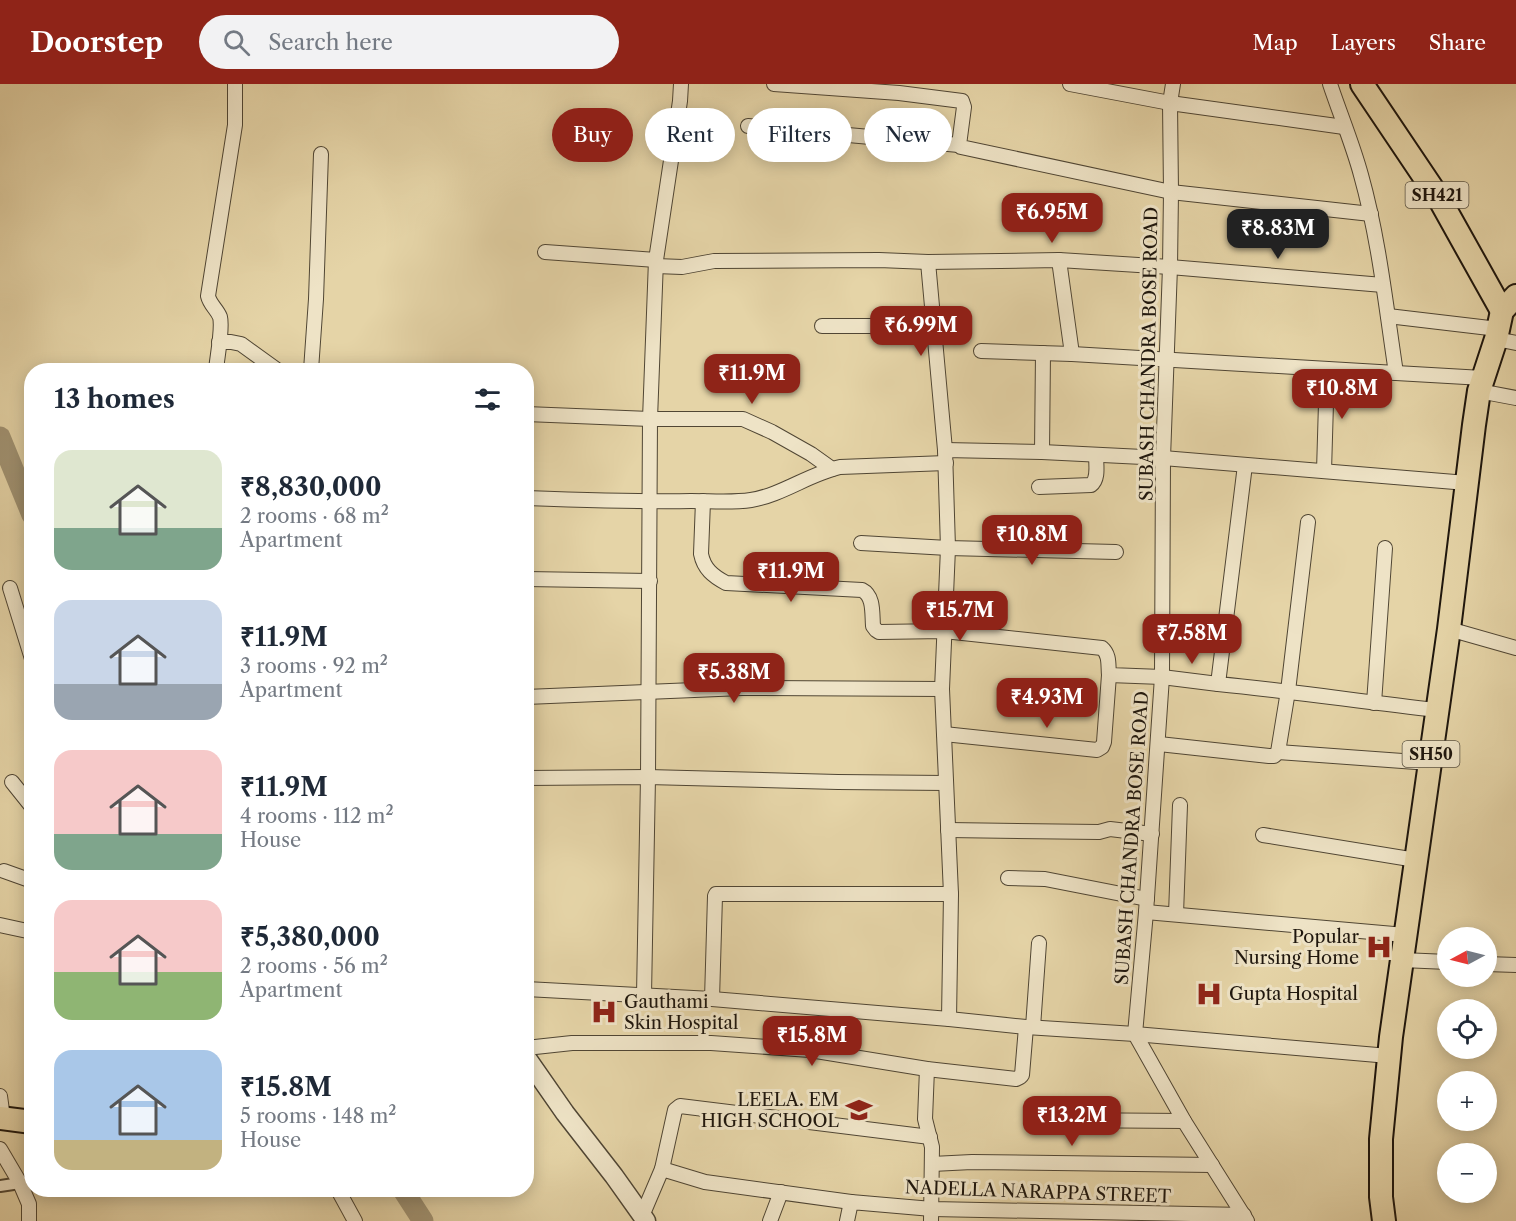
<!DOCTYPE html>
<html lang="en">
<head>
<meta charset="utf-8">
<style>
	:root { --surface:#fff; --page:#f2f2f3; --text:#1f2937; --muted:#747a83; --accent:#8f2418 }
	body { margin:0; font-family:"Libre Caslon Text",serif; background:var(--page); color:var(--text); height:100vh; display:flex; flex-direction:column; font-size:22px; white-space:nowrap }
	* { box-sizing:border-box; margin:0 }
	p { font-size:20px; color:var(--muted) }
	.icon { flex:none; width:33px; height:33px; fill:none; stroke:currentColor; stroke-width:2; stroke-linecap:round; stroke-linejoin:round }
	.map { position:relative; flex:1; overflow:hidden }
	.drawer { position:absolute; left:24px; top:279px; width:510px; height:834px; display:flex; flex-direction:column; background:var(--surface); border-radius:24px; box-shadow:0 3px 15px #0003 }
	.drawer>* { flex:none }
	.banner { position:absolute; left:552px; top:24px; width:570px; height:54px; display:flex; gap:12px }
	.needle { width:39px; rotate:263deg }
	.controls { position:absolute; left:1437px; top:843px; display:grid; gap:12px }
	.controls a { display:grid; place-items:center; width:60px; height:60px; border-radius:50%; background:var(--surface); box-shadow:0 3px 15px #0003; font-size:30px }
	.price { position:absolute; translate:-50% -51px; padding:0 14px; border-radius:12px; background:var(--accent); color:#fff; font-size:20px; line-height:39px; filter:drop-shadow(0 2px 3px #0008) }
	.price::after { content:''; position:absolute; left:50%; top:36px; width:18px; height:14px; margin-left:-9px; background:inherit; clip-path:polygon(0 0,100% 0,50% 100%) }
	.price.current { background:#222; color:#fff }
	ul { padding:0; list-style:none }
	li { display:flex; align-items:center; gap:18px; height:150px; padding:0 30px }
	li span { display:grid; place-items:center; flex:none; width:168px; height:120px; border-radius:18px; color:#555 }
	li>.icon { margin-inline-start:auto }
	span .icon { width:72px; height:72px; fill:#fffc; stroke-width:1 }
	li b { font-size:26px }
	h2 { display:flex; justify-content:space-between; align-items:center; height:72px; padding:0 30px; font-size:26px }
	.chip { padding:0 21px; border-radius:27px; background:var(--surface); box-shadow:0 3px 15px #0003; font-size:21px; line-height:54px }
	.chip.current { background:var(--accent); color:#fff }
	header { display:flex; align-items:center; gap:36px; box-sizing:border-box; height:84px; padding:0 30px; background:var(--accent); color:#fff }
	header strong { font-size:28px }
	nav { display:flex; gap:33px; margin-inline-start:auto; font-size:21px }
	.search { width:420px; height:54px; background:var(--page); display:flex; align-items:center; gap:15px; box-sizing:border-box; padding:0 21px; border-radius:33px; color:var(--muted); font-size:22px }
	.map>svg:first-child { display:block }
</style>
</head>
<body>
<header>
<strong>Doorstep</strong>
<div class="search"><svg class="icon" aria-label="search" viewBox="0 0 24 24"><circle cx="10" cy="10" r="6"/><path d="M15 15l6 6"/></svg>Search here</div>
<nav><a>Map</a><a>Layers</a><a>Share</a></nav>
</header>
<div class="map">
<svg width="1516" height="1137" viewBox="0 0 1516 1137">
	<rect width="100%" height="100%" fill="#e5d4a7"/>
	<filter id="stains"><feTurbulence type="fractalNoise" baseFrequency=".00333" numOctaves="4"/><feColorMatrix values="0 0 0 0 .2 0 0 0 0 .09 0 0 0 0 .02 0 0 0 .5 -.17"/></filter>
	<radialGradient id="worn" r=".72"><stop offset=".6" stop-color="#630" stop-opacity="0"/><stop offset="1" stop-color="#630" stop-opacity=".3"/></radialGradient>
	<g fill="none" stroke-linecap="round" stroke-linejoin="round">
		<g stroke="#a19373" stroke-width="21">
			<path d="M0,353L32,431"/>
			<path d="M403,1106L423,1137"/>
		</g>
		<g stroke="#504634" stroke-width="14">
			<path id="pedestrian" d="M0,1102L20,1099"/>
		</g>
		<g stroke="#504634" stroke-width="16">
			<g id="minor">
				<path d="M774,0L899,9L962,17L964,23L959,61L961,63L1171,108L1371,130"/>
				<path d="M1070,0L1170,19L1344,43"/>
				<path d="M1173,0L1170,19L1171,108L1170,183L1163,374L1162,593L1146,828L1135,950L1184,1037L1247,1137"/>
				<path d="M748,42L959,61"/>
				<path d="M545,168L656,176"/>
				<path d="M1059,176L1170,183L1383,201"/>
				<path d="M928,178L945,366"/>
				<path d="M656,182L682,183L714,177L879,176L928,178L1059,176L1072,270"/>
				<path d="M1388,232L1498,245"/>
				<path d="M822,242H934"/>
				<path d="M1496,255L1516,259"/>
				<path d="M219,258H231L241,260L277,286"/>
				<path d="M981,267L1072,270L1396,289C1386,223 1379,155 1361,91C1353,61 1340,30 1330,0"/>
				<path d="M216,286C217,274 223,244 220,233C217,225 210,221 208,212L235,41V0"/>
				<path d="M311,286L316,215L321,70"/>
				<path d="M1396,289L1483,294"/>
				<path d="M1479,307L1516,314"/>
				<path d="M526,330L650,335H743L772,348L811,370L832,385"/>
				<path d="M1042,368L1043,269"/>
				<path d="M1245,381L1218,600C1291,607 1364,618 1437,626"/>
				<path d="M1324,387L1327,285"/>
				<path d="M1039,403L1091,401C1099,395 1096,381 1096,371"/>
				<path d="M526,414C581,416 636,418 691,417C711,417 732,419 751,416C782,411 809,390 840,383L946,379"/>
				<path d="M703,417L701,470C704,485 713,492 726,499L862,506C874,512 872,529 873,542L876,546L879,548L944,547L1102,564C1110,571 1108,581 1109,591L1162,593L1218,600"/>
				<path d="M861,459L948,464L1116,468"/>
				<path d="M526,495L650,497"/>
				<path d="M10,504L32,575"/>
				<path d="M1449,545L1516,564"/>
				<path d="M526,613L742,604L942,605"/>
				<path d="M1374,619L1385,464"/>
				<path d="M944,650L1097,666L1102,663L1104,658L1109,591"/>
				<path d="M1159,660L1269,672H1274L1278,668L1288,607L1308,438"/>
				<path d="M1278,668L1430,679"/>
				<path d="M526,694L648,693L838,698L946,699"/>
				<path d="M12,698L32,723"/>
				<path d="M948,746L1099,748L1110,745L1152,750"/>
				<path d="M1263,751L1416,776"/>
				<path d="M4,787L32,797"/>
				<path d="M1008,794L1045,795L1147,815"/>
				<path d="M1146,828L1405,851"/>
				<path d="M1176,830L1180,721"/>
				<path d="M0,841L32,848"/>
				<path d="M1402,876L1448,878"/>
				<path d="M1486,880L1516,881"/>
				<path d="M526,905L712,915L949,935L1026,943L1135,950L1389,972"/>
				<path d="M644,911L648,693L650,335L656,176L680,17L681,0"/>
				<path d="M712,915L715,812L716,810H951"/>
				<path d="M949,935L951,810L942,605L948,464L945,366L1042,368L1163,374L1467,399"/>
				<path d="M1033,943L1039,859"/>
				<path d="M526,964L572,959H711L810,966L927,985L1016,995L1020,993L1022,991L1026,943"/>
				<path d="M927,985L925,1035L932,1063L931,1137"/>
				<path d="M0,1012L3,1034"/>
				<path d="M1057,1036L1184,1037"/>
				<path d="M0,1065L20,1099L29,1120V1137"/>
				<path d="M932,1080L972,1078L1212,1081"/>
				<path d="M662,1085L675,1026L680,1022L930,1053"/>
				<path d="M338,1106L355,1137"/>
				<path d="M642,1132L662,1085L705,1098L851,1118"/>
				<path d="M770,1137L781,1108"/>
				<path d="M847,1137L851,1118L932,1125L1244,1131"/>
			</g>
		</g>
		<g stroke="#504634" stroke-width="21">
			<path id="tertiary" d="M526,973L565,1029L614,1092L646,1137"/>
		</g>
		<g stroke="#1e160d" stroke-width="26">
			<g id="primary">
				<path d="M1362,0L1440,116L1502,227"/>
				<path d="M0,1034L32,1038"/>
				<path d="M1384,1137L1381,1113V1055L1391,953L1449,545L1474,341L1479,307L1496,255L1502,227L1516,212"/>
			</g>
		</g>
		<use href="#pedestrian" stroke="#eee3c6" stroke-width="10"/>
		<use href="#minor" stroke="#eee3c6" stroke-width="14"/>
		<use href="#tertiary" stroke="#eee3c6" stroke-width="18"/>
		<use href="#primary" stroke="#e5d4a7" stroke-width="22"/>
	</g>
	<defs>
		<g id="hospital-bare" transform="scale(2.07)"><path d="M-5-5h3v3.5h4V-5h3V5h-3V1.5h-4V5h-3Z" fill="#8f2418" stroke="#eee3c6" stroke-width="2.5" paint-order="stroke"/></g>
		<g id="school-bare" transform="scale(2.07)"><path d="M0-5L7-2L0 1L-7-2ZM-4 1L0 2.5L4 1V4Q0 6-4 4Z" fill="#8f2418" stroke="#eee3c6" stroke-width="2.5" paint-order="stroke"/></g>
	</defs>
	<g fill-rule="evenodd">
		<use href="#hospital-bare" x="1379" y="863"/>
		<use href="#hospital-bare" x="1209" y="910"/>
		<use href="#hospital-bare" x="604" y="928"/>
		<use href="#school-bare" x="859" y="1026"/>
	</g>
	<g text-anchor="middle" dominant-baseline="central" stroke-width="6" stroke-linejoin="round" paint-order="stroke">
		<g fill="#eee3c6" stroke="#5c5444" stroke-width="1.5">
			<rect x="1405.5" y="98" width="63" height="26" rx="4.5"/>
			<rect x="1402.5" y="657" width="57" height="26" rx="4.5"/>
		</g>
		<g font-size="16" font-weight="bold" fill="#1e160d">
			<text x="1437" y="111">SH421</text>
			<text x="1431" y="670">SH50</text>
		</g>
		<g font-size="18" fill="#1e160d" stroke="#eee3c6">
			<text transform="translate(1149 270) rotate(-89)">SUBASH CHANDRA BOSE ROAD</text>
			<text transform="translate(1132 754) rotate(-86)">SUBASH CHANDRA BOSE ROAD</text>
			<text transform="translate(1038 1108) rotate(2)">NADELLA NARAPPA STREET</text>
		</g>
		<g font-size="18" fill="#1e160d" stroke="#eee3c6" text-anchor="end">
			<text x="1359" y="853">Popular<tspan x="1359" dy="21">Nursing Home</tspan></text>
			<text x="1229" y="910" text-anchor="start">Gupta Hospital</text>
			<text x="624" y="918" text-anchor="start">Gauthami<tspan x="624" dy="21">Skin Hospital</tspan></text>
			<text x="839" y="1016">LEELA. EM<tspan x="839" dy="21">HIGH SCHOOL</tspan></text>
		</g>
	</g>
	<rect width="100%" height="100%" filter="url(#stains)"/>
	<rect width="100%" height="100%" fill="url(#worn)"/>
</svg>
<div class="controls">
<a><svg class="needle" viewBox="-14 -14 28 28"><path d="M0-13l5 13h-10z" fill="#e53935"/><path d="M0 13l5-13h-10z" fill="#747a83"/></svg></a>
<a><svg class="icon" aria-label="locate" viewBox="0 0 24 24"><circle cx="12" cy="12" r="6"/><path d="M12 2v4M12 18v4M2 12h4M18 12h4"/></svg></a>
<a>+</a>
<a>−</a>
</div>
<b class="price" style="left:1052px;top:160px">₹6.95M</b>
<b class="price current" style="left:1278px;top:176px">₹8.83M</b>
<b class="price" style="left:921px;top:273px">₹6.99M</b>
<b class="price" style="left:752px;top:321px">₹11.9M</b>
<b class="price" style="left:1342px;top:336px">₹10.8M</b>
<b class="price" style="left:1032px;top:482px">₹10.8M</b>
<b class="price" style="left:791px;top:519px">₹11.9M</b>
<b class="price" style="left:960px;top:558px">₹15.7M</b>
<b class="price" style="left:1192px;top:581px">₹7.58M</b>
<b class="price" style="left:734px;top:620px">₹5.38M</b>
<b class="price" style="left:1047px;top:645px">₹4.93M</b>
<b class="price" style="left:812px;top:983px">₹15.8M</b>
<b class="price" style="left:1072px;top:1063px">₹13.2M</b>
<div class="banner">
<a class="chip current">Buy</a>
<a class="chip">Rent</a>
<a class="chip">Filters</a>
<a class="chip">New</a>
</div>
<section class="drawer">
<h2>13 homes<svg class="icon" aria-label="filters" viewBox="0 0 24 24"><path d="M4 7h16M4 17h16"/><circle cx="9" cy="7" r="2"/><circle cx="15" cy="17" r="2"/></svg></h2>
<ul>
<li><span style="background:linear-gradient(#dfe7d0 65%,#7fa58c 0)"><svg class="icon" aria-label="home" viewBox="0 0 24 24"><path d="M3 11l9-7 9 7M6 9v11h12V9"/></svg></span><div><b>₹8,830,000</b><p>2 rooms · 68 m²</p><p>Apartment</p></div></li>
<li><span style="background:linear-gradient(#c9d6e8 70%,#9aa5b1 0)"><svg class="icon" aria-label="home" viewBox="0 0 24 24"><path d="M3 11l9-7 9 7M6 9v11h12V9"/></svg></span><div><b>₹11.9M</b><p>3 rooms · 92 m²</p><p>Apartment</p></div></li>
<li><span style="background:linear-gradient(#f6c9c9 70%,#7fa58c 0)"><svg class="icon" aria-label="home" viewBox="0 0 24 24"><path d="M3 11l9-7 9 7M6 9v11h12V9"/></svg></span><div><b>₹11.9M</b><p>4 rooms · 112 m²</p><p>House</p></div></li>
<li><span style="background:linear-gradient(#f6c9c9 60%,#8fb573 0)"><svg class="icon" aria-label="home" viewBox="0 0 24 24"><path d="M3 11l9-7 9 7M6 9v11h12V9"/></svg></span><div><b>₹5,380,000</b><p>2 rooms · 56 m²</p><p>Apartment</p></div></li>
<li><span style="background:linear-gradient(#a9c7e8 75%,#c2b280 0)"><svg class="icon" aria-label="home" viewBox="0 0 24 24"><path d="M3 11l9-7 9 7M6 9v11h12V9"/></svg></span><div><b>₹15.8M</b><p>5 rooms · 148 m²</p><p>House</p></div></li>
</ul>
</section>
</div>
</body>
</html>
